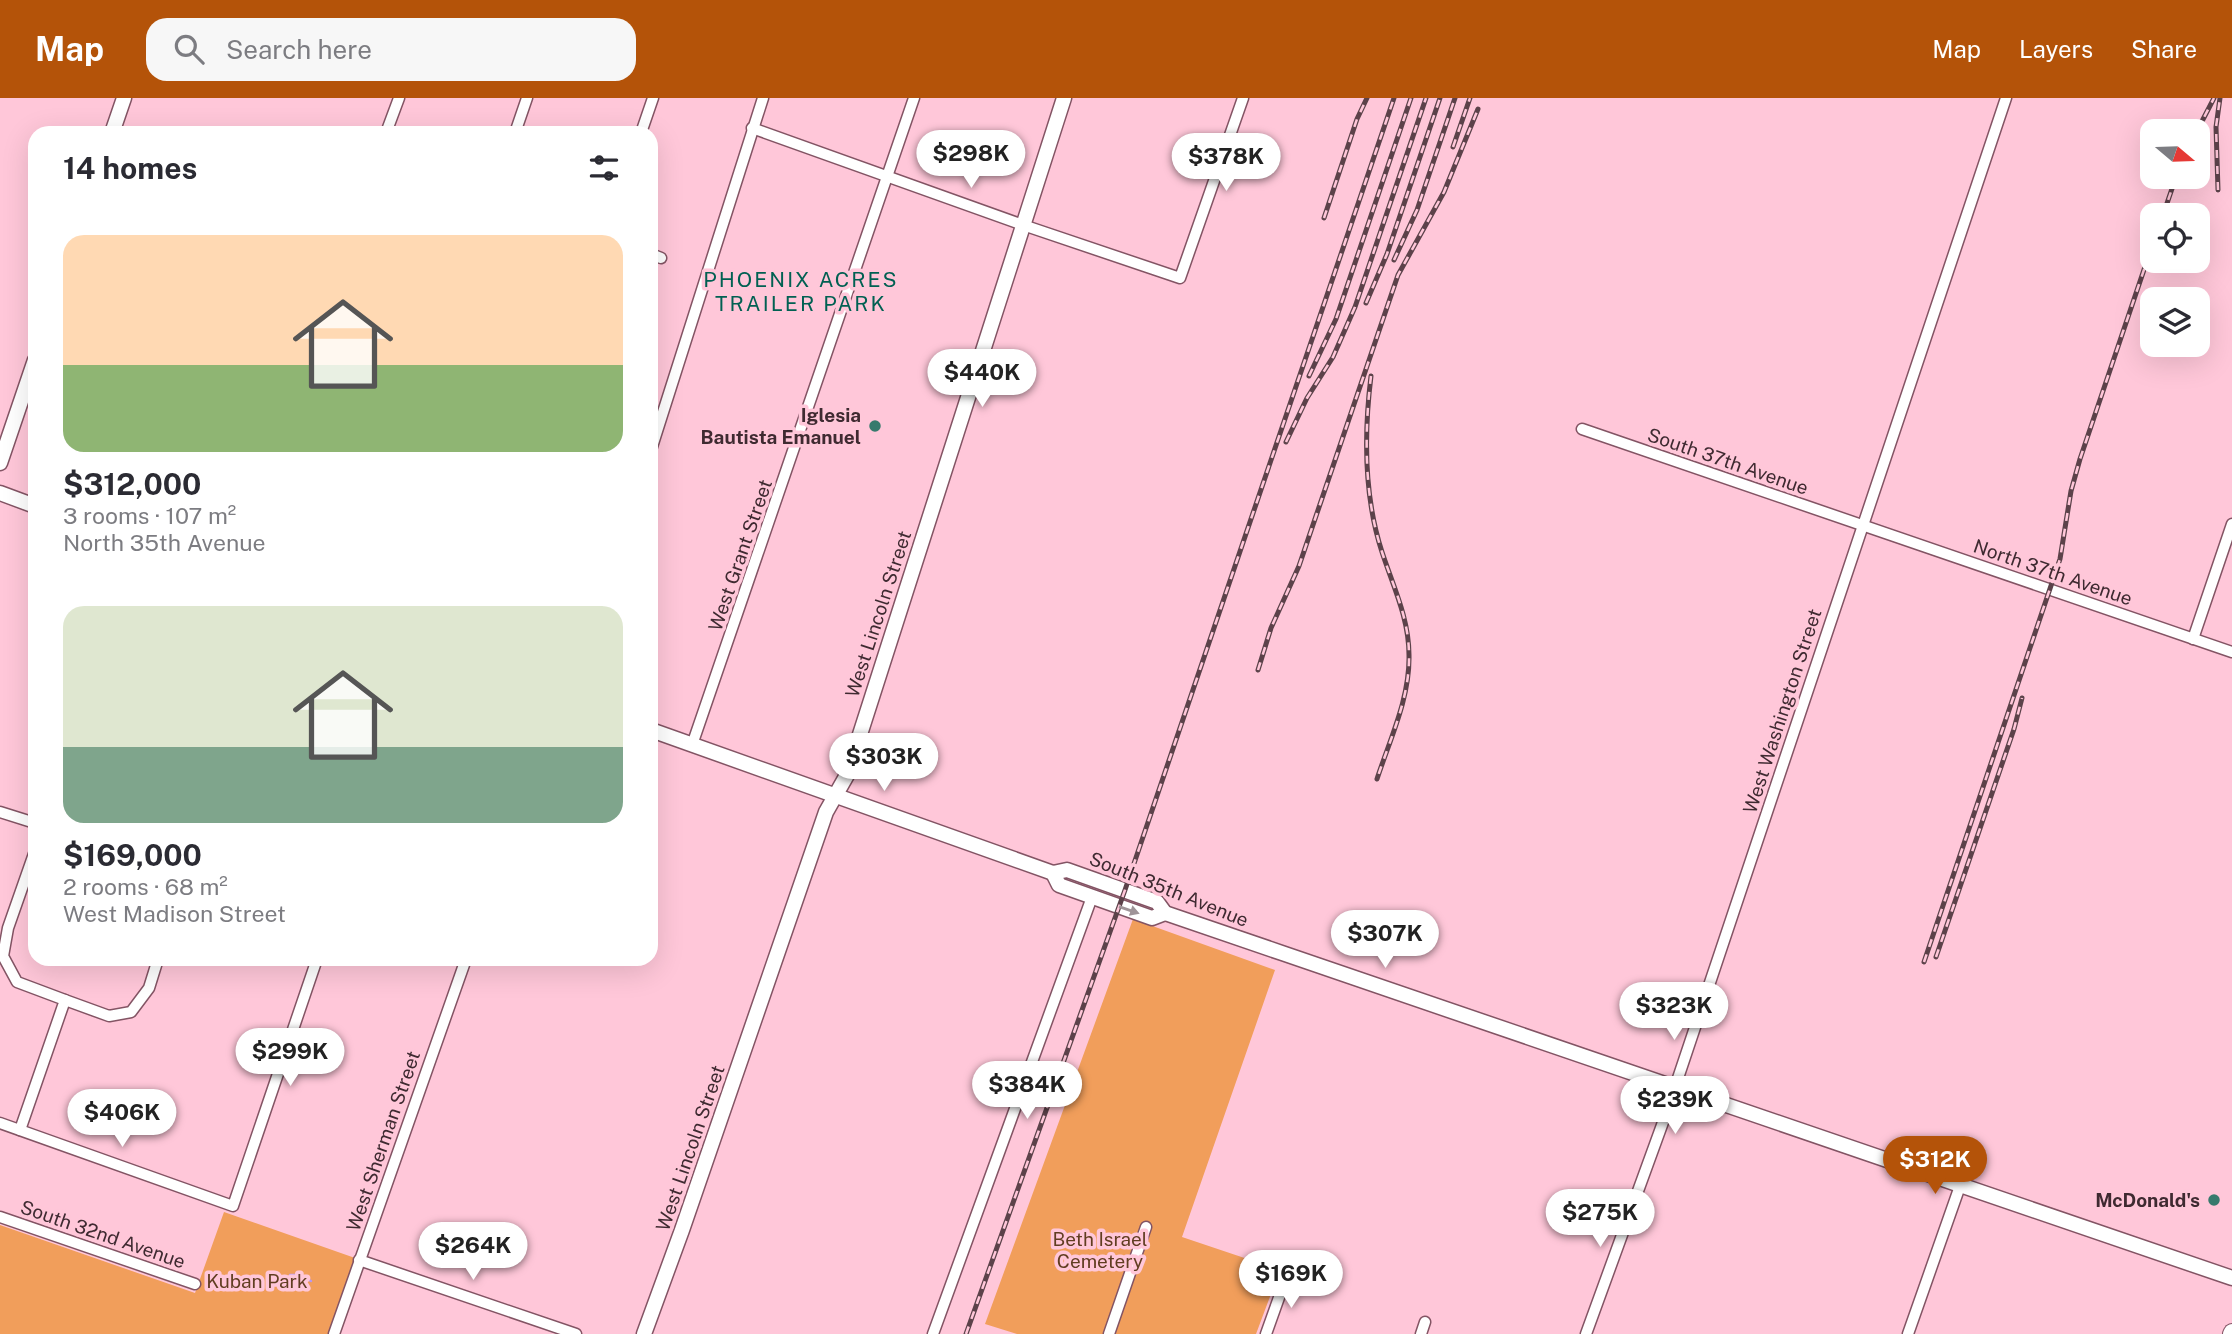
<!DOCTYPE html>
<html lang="en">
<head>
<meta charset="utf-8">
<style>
	:root { --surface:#fff; --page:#f7f7f7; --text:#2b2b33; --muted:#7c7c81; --accent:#b45309 }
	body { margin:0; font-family:"Public Sans",sans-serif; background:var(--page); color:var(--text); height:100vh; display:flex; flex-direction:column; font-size:26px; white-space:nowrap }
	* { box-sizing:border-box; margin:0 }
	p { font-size:23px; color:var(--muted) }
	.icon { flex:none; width:38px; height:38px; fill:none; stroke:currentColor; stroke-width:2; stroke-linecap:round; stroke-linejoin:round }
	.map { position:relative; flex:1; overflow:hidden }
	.panel { position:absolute; left:28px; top:28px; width:630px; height:840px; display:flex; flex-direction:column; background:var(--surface); border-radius:21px; box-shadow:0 7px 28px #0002 }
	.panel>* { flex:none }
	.needle { width:46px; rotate:109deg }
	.fabs { position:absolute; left:2140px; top:21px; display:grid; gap:14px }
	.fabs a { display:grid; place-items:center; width:70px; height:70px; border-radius:14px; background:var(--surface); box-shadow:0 7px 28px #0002; font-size:35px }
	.price { position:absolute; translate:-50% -60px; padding:0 16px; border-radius:24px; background:#fff; color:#222; font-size:23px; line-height:46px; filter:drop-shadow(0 2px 4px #0008) }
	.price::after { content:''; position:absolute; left:50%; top:42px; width:21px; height:16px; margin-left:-10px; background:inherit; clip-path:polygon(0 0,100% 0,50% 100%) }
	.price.selected { background:var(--accent); color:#fff }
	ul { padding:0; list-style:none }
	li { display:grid; align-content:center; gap:14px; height:371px; padding:0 35px }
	li span { display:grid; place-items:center; height:217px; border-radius:21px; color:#555 }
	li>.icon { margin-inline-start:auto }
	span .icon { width:126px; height:126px; fill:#fffc; stroke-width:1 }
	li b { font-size:30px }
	h2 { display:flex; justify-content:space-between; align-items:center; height:84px; padding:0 35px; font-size:30px }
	header { display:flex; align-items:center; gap:42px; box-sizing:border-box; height:98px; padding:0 35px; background:var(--accent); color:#fff }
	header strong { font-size:33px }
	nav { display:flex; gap:38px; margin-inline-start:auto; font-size:24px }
	.search { width:490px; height:63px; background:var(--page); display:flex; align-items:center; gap:18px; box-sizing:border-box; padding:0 24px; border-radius:21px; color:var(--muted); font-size:26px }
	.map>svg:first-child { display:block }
</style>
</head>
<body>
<header>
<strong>Map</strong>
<div class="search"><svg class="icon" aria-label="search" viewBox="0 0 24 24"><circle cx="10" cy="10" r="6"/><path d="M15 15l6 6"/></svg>Search here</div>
<nav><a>Map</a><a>Layers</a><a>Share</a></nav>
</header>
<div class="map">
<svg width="2232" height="1236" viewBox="0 0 2232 1236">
	<rect width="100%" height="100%" fill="#ffc7d9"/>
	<g fill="#f19e5b">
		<path d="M1133,821L1275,872L1182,1139L1280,1172L1256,1236H1017L985,1226Z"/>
		<path d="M224,1114L355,1160L329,1236H0V1127L195,1195Z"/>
	</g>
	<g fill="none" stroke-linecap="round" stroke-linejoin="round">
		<g stroke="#b698f4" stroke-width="2.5">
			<path d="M290,1177H295"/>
			<path d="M299,1177L311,1183"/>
		</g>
		<g stroke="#835464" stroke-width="13">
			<g id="street">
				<path d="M752,30L1023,127L1180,180L1243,0"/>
				<path d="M386,35L399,0"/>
				<path d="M515,35L527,0"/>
				<path d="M641,35L653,0"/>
				<path d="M651,156L661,160"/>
				<path d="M1582,331L2232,554"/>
				<path d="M651,352L763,0"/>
				<path d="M2193,541L2232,426"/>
				<path d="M692,647L914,0"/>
				<path d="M0,714L35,725"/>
				<path d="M65,902L109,918L131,914L149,890L158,861"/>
				<path d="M0,1025L233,1108L317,861"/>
				<path d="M20,1032L65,902L17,884L3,858L8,830L35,753"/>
				<path d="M0,1119L195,1186"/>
				<path d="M359,1162L576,1236"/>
				<path d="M334,1236L466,861"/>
				<path d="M933,1236L1092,799"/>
				<path d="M1109,1236L1146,1129"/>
				<path d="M1266,1236L1287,1177"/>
				<path d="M1421,1236L1425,1224"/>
				<path d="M1586,1236L1666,1016L2006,0"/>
				<path d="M1908,1236L1960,1088"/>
			</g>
		</g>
		<g stroke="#835464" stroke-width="17">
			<g id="secondary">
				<path d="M112,35L124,0"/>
				<path d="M0,365L35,262"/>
				<path d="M0,395L35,408"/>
				<path d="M651,632L1053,775L1067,772L1157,804L1165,815L1282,855L2232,1180"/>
				<path d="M1053,775L1059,787L1152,820L1165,815"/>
				<path d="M644,1236L682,1132L826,714L847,677L1064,0"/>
			</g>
		</g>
		<g stroke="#835464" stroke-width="18">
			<path id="primary" d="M2231,1236L2232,1234"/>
		</g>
		<use href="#street" stroke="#fff" stroke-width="10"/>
		<use href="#secondary" stroke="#fff" stroke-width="14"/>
		<use href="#primary" stroke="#fff" stroke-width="16"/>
		<g stroke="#5c424a" stroke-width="5">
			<g id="rail">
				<path d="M2197,33L2214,0"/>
				<path d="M1453,49L1470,0"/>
				<path d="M2218,92L2216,29L2220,0"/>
				<path d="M2163,117L2176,79"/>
				<path d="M1324,120L1357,21L1367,0"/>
				<path d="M1394,162L1417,112L1455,0"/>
				<path d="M1366,205L1387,156L1440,0"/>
				<path d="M1309,278L1336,221L1411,0"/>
				<path d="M1371,278C1364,335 1364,399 1382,454C1393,488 1409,520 1409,557C1410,600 1390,641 1377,681"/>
				<path d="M1286,344L1307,300L1333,259L1355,209L1426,0"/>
				<path d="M1258,572L1271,530L1299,468L1398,177L1444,94L1478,11"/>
				<path d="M1936,859L2014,631L2022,600"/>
				<path d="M1924,864L2060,461L2071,393L2080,361L2152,148"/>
				<path d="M966,1236L1125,792L1394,0"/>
			</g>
		</g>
		<use href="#rail" stroke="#ffc7d9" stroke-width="2.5" stroke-dasharray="8" stroke-linecap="butt"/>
	</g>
	<defs><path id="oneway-solid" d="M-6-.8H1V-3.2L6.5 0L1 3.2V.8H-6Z" transform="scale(1.75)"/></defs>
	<use fill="#9f9498" href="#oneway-solid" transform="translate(1129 812) rotate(19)"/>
	<g fill="#377a6d" stroke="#ffc7d9" stroke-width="2.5">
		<circle cx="875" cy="328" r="7"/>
		<circle cx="2214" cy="1102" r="7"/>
	</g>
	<g text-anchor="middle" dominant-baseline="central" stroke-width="7" stroke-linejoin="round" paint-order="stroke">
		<g font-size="19" font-weight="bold" fill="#3f2a31" stroke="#ffc7d9" text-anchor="end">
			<text x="861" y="317">Iglesia<tspan x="861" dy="22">Bautista Emanuel</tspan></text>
			<text x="2200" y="1102">McDonald's</text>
		</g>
		<g font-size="19" fill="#3f2a31" stroke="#ffc7d9">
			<text transform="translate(1728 363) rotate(19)">South 37th Avenue</text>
			<text transform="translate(740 457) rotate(-71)">West Grant Street</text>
			<text transform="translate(2053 474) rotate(19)">North 37th Avenue</text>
			<text transform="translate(878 516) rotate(-72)">West Lincoln Street</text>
			<text transform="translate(1782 613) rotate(-72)">West Washington Street</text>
			<text transform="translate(1169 791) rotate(22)">South 35th Avenue</text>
			<text transform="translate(383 1043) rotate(-71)">West Sherman Street</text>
			<text transform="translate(690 1050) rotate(-71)">West Lincoln Street</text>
			<text transform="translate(103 1136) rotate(19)">South 32nd Avenue</text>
		</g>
		<g font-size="19" fill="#613d21" stroke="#ffc7d9">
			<text x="1100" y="1141">Beth Israel<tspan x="1100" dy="22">Cemetery</tspan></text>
			<text x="257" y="1183">Kuban Park</text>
		</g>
		<g font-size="21" letter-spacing="2" fill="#016052" stroke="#ffc7d9">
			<text x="801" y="181">PHOENIX ACRES<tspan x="801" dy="24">TRAILER PARK</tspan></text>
		</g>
	</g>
</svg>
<div class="fabs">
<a><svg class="needle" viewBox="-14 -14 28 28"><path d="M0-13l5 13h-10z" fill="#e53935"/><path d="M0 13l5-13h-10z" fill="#7c7c81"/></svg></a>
<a><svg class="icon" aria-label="locate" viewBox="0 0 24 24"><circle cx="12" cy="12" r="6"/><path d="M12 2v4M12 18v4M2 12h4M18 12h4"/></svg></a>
<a><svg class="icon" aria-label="layers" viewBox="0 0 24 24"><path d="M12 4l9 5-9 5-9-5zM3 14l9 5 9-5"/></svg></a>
</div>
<b class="price" style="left:971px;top:92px">$298K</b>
<b class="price" style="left:1226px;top:95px">$378K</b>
<b class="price" style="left:982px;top:311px">$440K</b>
<b class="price" style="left:884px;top:695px">$303K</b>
<b class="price" style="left:1385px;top:872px">$307K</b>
<b class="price" style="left:1674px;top:944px">$323K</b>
<b class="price" style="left:290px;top:990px">$299K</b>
<b class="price" style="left:1027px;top:1023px">$384K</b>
<b class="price" style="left:1675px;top:1038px">$239K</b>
<b class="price" style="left:122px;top:1051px">$406K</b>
<b class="price selected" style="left:1935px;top:1098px">$312K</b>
<b class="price" style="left:1600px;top:1151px">$275K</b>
<b class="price" style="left:473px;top:1184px">$264K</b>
<b class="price" style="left:1291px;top:1212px">$169K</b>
<section class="panel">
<h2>14 homes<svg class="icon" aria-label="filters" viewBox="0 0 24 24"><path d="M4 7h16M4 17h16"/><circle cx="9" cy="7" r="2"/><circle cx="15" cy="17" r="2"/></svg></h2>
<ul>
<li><span style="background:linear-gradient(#ffd9b3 60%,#8fb573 0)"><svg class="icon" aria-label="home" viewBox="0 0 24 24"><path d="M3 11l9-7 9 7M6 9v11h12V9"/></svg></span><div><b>$312,000</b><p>3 rooms · 107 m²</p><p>North 35th Avenue</p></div></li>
<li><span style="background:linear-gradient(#dfe7d0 65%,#7fa58c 0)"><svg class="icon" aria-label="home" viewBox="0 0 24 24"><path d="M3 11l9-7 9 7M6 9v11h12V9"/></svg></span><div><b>$169,000</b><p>2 rooms · 68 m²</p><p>West Madison Street</p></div></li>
</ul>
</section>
</div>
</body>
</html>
